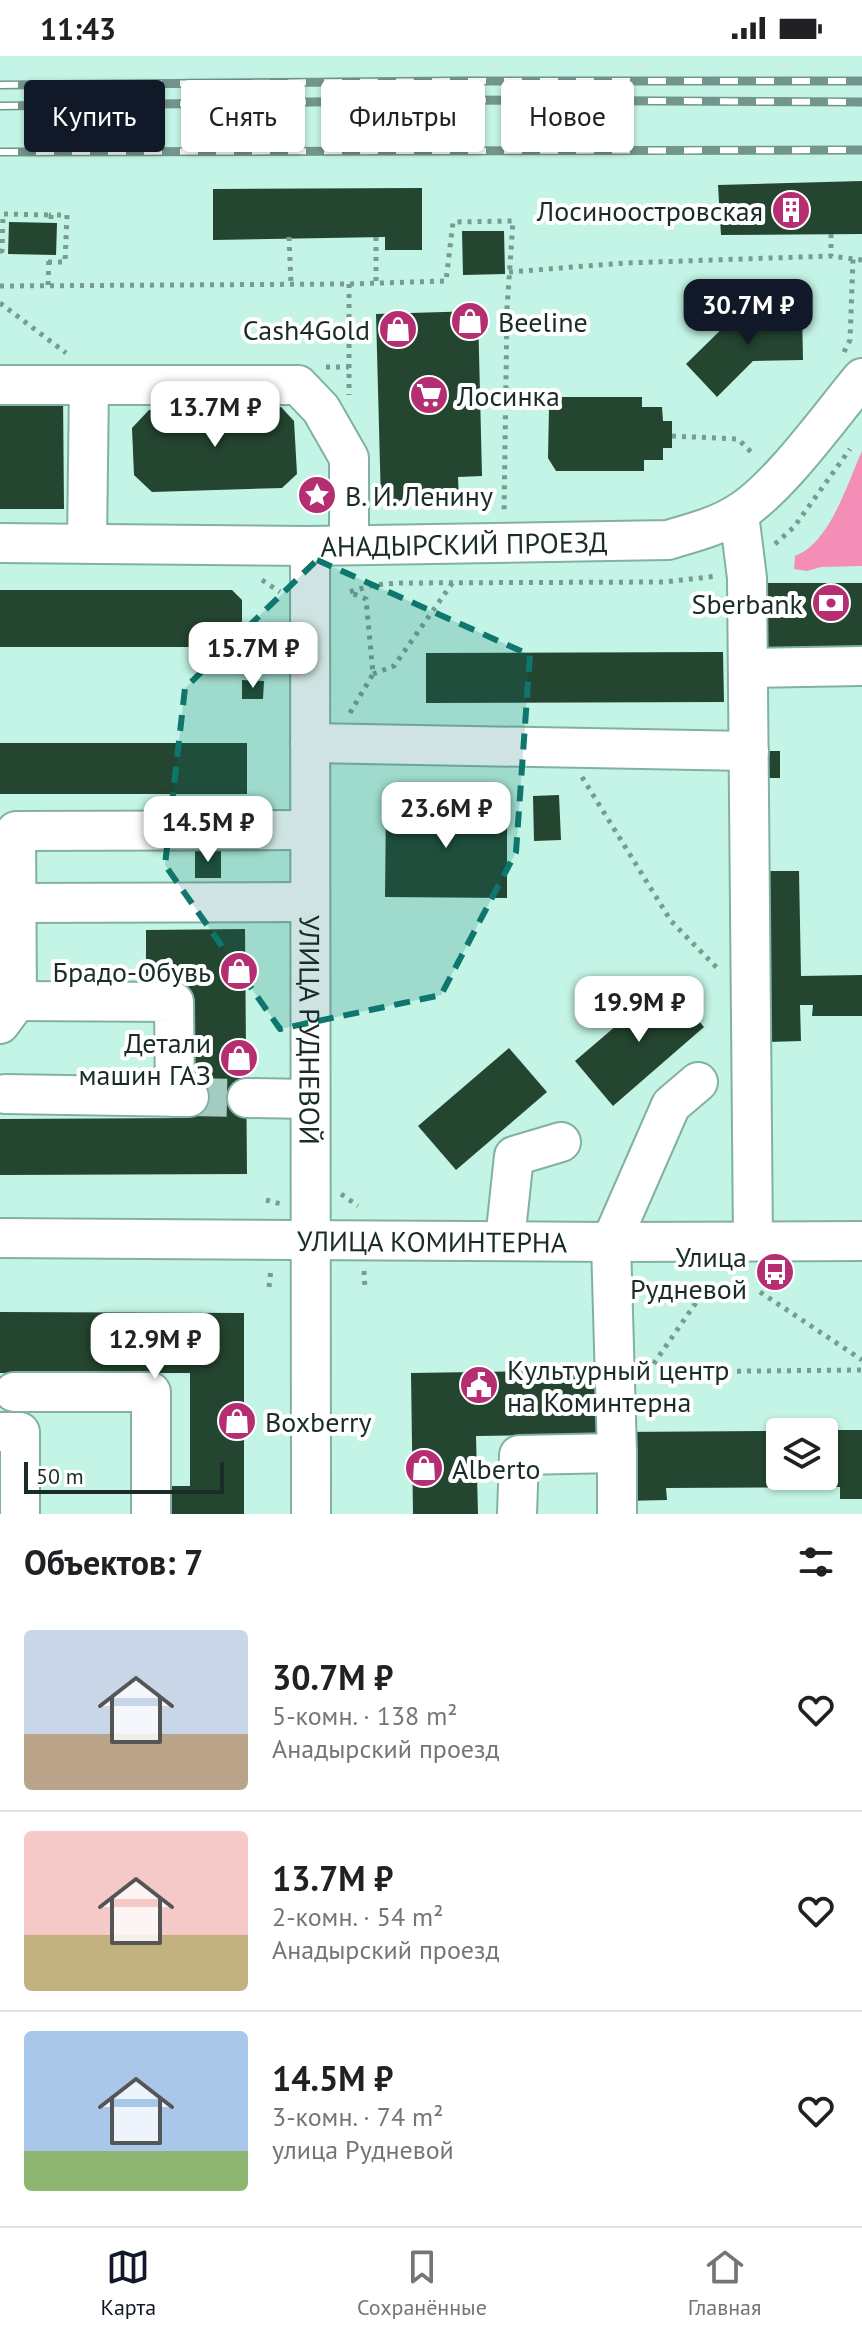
<!DOCTYPE html>
<html lang="ru">
<head>
<meta charset="utf-8">
<style>
	:root { --surface:#fff; --page:#f2f2f2; --text:#202124; --muted:#757577; --line:#e0e0e0; --accent:#111827 }
	body { margin:0; font-family:"PT Sans",sans-serif; background:var(--page); color:var(--text); height:100vh; display:flex; flex-direction:column; font-size:30px; white-space:nowrap }
	* { box-sizing:border-box; margin:0 }
	p { font-size:26px; color:var(--muted) }
	.icon { flex:none; width:44px; height:44px; fill:none; stroke:currentColor; stroke-width:2; stroke-linecap:round; stroke-linejoin:round }
	.map { position:relative; height:1458px; overflow:hidden }
	.drawer { display:flex; flex-direction:column; background:var(--surface); flex:1 }
	.drawer>* { flex:none }
	.top-card { position:absolute; left:24px; top:24px; width:814px; height:72px; display:flex; gap:16px }
	.controls { position:absolute; left:766px; top:1362px; display:grid; gap:16px }
	.controls a { display:grid; place-items:center; width:72px; height:72px; border-radius:8px; background:var(--surface); box-shadow:0 2px 6px #0004; font-size:40px }
	.scale { position:absolute; left:24px; bottom:20px; width:200px; box-sizing:border-box; padding-left:8px; border:4px solid #192c27; border-top:0; font-size:22px; line-height:28px; white-space:nowrap; color:#192c27; -webkit-text-stroke:6px #fff; paint-order:stroke }
	.price { position:absolute; translate:-50% -68px; padding:0 18px; border-radius:16px; background:#fff; color:#222; font-size:26px; line-height:52px; filter:drop-shadow(0 2px 4px #0008) }
	.price::after { content:''; position:absolute; left:50%; top:48px; width:24px; height:18px; margin-left:-12px; background:inherit; clip-path:polygon(0 0,100% 0,50% 100%) }
	.price.active { background:var(--accent); color:#fff }
	ul { padding:0; list-style:none }
	li { display:flex; align-items:center; gap:24px; height:200px; padding:0 24px }
	li+li { border-top:2px solid var(--line) }
	li span { display:grid; place-items:center; flex:none; width:224px; height:160px; border-radius:8px; color:#555 }
	li>.icon { margin-inline-start:auto }
	span .icon { width:96px; height:96px; fill:#fffc; stroke-width:1 }
	li b { font-size:34px }
	h2 { display:flex; justify-content:space-between; align-items:center; height:96px; padding:0 24px; font-size:34px }
	.pill { padding:0 28px; border-radius:8px; background:var(--surface); box-shadow:0 2px 6px #0004; font-size:28px; line-height:72px }
	.pill.active { background:var(--accent); color:#fff }
	.status { display:flex; justify-content:space-between; align-items:center; height:56px; padding:0 40px; background:var(--surface); direction:ltr }
	.status svg { height:22px; fill:currentColor }
	.menu { display:flex; justify-content:space-around; align-items:center; height:112px; border-top:2px solid var(--line); background:var(--surface); font-size:22px; color:var(--muted) }
	.menu a { display:grid; justify-items:center; gap:4px }
	.menu .active { color:var(--accent) }
	.map>svg:first-child { display:block }
</style>
</head>
<body>
<div class="status"><b>11:43</b><svg viewBox="0 0 49 12"><path d="M0 12V9h3v3zM5 12V6h3v6zM10 12V3h3v9zM15 12V0h3v12zM26 1h20v11H26zM47 4h2v5h-2z"/></svg></div>
<div class="map">
<svg width="862" height="1458" viewBox="0 0 862 1458">
	<rect width="100%" height="100%" fill="#c3f4e5"/>
	<path fill="#f58eb7" d="M862,395V510L821,511L807,515L794,513L795,500C830,487 847,428 862,395Z"/>
	<g fill="#244530">
		<path d="M862,125V178L721,179L718,129Z"/>
		<path d="M422,132V194H385V181L213,184V133Z"/>
		<path d="M9,166L57,167L56,199L8,198Z"/>
		<path d="M462,175H504L505,218L463,219Z"/>
		<path d="M478,255L482,420L458,421L459,445L381,447L376,258Z"/>
		<path d="M802,257L803,304L753,305L717,341L686,308L737,258Z"/>
		<path d="M0,338H63L64,453H0Z"/>
		<path d="M556,341H642V351H662L663,365H672V392H663V404H644V415H556L548,402L549,353Z"/>
		<path d="M281,351L294,365L297,418L282,432L152,436L134,419L132,372L149,354Z"/>
		<rect x="765" y="527" width="97" height="65"/>
		<path d="M0,534H232L242,544V591H0Z"/>
		<path d="M723,596L724,646L426,647V597Z"/>
		<path d="M242,624L264,625L263,643H242Z"/>
		<rect x="0" y="687" width="247" height="51"/>
		<rect x="757" y="695" width="23" height="27"/>
		<path d="M559,739L561,784L534,785L533,740Z"/>
		<path d="M386,745L507,746V842L385,841Z"/>
		<rect x="195" y="794" width="26" height="28"/>
		<path d="M760,815H799L801,920L862,919V960H812L813,949H800L801,985L768,986Z"/>
		<path d="M245,873L247,1118L0,1119V1063L189,1062L188,929H146V874Z"/>
		<path d="M666,927L704,971L613,1050L575,1005Z"/>
		<path d="M509,992L547,1036L456,1114L418,1070Z"/>
		<path d="M0,1256L244,1257V1458H166V1430H190V1317H0Z"/>
		<path d="M611,1314L612,1378L476,1380L478,1458H413L411,1317Z"/>
		<path d="M824,1374H862V1443H840V1431L666,1432L667,1444L622,1445L621,1376L780,1375V1420H824Z"/>
	</g>
	<g fill="none" stroke-linecap="round" stroke-linejoin="round">
		<path stroke="#a1ccbf" stroke-width="38" stroke-dasharray="38 19" stroke-linecap="butt" d="M189,1041L247,1042"/>
		<g stroke="#82b1a4" stroke-width="42">
			<g id="minor">
				<path d="M0,329H298L321,353L349,402V489"/>
				<path d="M739,458L747,522L753,1185"/>
				<path id="s1" d="M0,487L310,490L668,484C691,477 716,471 737,458C778,434 830,360 862,322"/>
				<path d="M87,487L89,329"/>
				<path id="s2" d="M310,490L311,1458"/>
				<path d="M748,612L862,610"/>
				<path d="M310,687L749,695"/>
				<path d="M16,847L310,846"/>
				<path d="M17,945L174,946L175,1041"/>
				<path d="M0,968L17,945L16,775L309,774"/>
				<path d="M5,1038L189,1041"/>
				<path d="M247,1042L309,1043"/>
				<path id="s3" d="M0,1182L611,1186L862,1185"/>
				<path d="M505,1184L514,1100L561,1086"/>
				<path d="M14,1336H151V1458"/>
				<path d="M0,1376H20V1458"/>
				<path d="M617,1397V1458"/>
				<path d="M517,1458L519,1399L617,1397L611,1186L671,1049L698,1026"/>
			</g>
		</g>
		<g stroke="#799c92" stroke-width="5" stroke-dasharray="4 6" stroke-linecap="butt">
			<path d="M831,178V200"/>
			<path d="M289,181L291,228"/>
			<path d="M376,181V227"/>
			<path d="M0,195H2L3,158L51,159"/>
			<path d="M48,206H65L67,159H51V167"/>
			<path d="M509,216L625,207L831,200L862,204"/>
			<path d="M349,228V339"/>
			<path d="M48,229L49,199"/>
			<path d="M0,230L349,228L446,225L453,166L513,165L507,253L504,458"/>
			<path d="M0,247L66,297"/>
			<path d="M844,296L850,284L853,203"/>
			<path d="M326,311H349"/>
			<path d="M672,380L738,383L755,400"/>
			<path d="M775,488L794,471L850,393"/>
			<path d="M262,524L280,536"/>
			<path d="M373,618L394,610L453,526"/>
			<path d="M350,657L373,618L366,543L349,536L374,529L398,527L664,526L718,520"/>
			<path d="M582,721L671,865L719,914"/>
			<path d="M341,1138L358,1150"/>
			<path d="M266,1144L281,1148"/>
			<path d="M364,1215L365,1233"/>
			<path d="M269,1231L271,1213"/>
			<path d="M760,1236L862,1304"/>
			<path d="M647,1316L862,1314"/>
			<path d="M648,1316L702,1238"/>
		</g>
		<use href="#minor" stroke="#fff" stroke-width="38"/>
		<g stroke="#73968c" stroke-width="9">
			<g id="rail">
				<path d="M0,29L458,25H862"/>
				<path d="M0,50L459,44L862,46"/>
				<path d="M0,96L862,94"/>
			</g>
		</g>
		<use href="#rail" stroke="#fff" stroke-width="6" stroke-dasharray="18" stroke-linecap="butt"/>
	</g>
	<path fill="#0f766e" fill-opacity="0.2" stroke="#0f766e" stroke-width="6" stroke-dasharray="16 10" stroke-linejoin="round" d="M317,504L530,599L516,796L441,939L280,973L165,809L185,632Z"/>
	<defs>
		<g id="building-disc" transform="scale(2)"><circle r="9.5" fill="#b52e71" stroke="#fff"/><path d="M-4-6H4V6H1V3H-1V6H-4ZM-2.5-4.3h1.7v1.8h-1.7ZM.8-4.3h1.7v1.8H.8ZM-2.5-1h1.7V.8h-1.7ZM.8-1h1.7V.8H.8Z" fill="#fff"/></g>
		<g id="shop-disc" transform="scale(2)"><circle r="9.5" fill="#b52e71" stroke="#fff"/><path d="M-5-2.5h2.3a2.7 3.5 0 0 1 5.4 0H5L5.5 6h-11ZM-1.5-2.5h3a1.5 2.3 0 0 0-3 0Z" fill="#fff"/></g>
		<g id="supermarket-disc" transform="scale(2)"><circle r="9.5" fill="#b52e71" stroke="#fff"/><path d="M-6-5.5h2.5l.6 2H6L4.5 2H-2.5L-4.4-4H-6ZM-1.5 3.2a1.3 1.3 0 1 0 .1 0ZM3 3.2a1.3 1.3 0 1 0 .1 0Z" fill="#fff"/></g>
		<g id="sight-disc" transform="scale(2)"><circle r="9.5" fill="#b52e71" stroke="#fff"/><path d="M0-6L1.8-2.2L6-1.7L2.9 1.2L3.7 5.4L0 3.3L-3.7 5.4L-2.9 1.2L-6-1.7L-1.8-2.2Z" fill="#fff"/></g>
		<g id="bank-disc" transform="scale(2)"><circle r="9.5" fill="#b52e71" stroke="#fff"/><path d="M-6-4H6V4H-6ZM0-2.3a2.3 2.3 0 1 0 0 4.6a2.3 2.3 0 1 0 0-4.6Z" fill="#fff"/></g>
		<g id="bus-disc" transform="scale(2)"><circle r="9.5" fill="#b52e71" stroke="#fff"/><path d="M-5-6H5V4H4V6H2V4H-2V6H-4V4H-5ZM-3.5-4V0h7V-4ZM-3.5 1.2v1.5H-2V1.2ZM2 1.2v1.5H3.5V1.2Z" fill="#fff"/></g>
		<g id="civic-disc" transform="scale(2)"><circle r="9.5" fill="#b52e71" stroke="#fff"/><path d="M-.6-6.5H3V-4.5H.6V-3L4-1V1h2V6H-6V1h2V-1L-.6-3ZM-1.2 2.5V6h2.4V2.5Z" fill="#fff"/></g>
	</defs>
	<g fill-rule="evenodd">
		<use href="#building-disc" x="791" y="154"/>
		<use href="#shop-disc" x="470" y="265"/>
		<use href="#shop-disc" x="398" y="273"/>
		<use href="#supermarket-disc" x="429" y="339"/>
		<use href="#sight-disc" x="317" y="439"/>
		<use href="#bank-disc" x="831" y="547"/>
		<use href="#shop-disc" x="239" y="915"/>
		<use href="#shop-disc" x="239" y="1002"/>
		<use href="#bus-disc" x="775" y="1216"/>
		<use href="#civic-disc" x="479" y="1329"/>
		<use href="#shop-disc" x="237" y="1365"/>
		<use href="#shop-disc" x="424" y="1412"/>
	</g>
	<g text-anchor="middle" dominant-baseline="central" stroke-width="8" stroke-linejoin="round" paint-order="stroke">
		<g font-size="28" fill="#192c27" stroke="#fff" text-anchor="end">
			<text x="763" y="154">Лосиноостровская</text>
			<text x="498" y="265" text-anchor="start">Beeline</text>
			<text x="370" y="273">Cash4Gold</text>
			<text x="457" y="339" text-anchor="start">Лосинка</text>
			<text x="345" y="439" text-anchor="start">В. И. Ленину</text>
			<text x="803" y="547">Sberbank</text>
			<text x="211" y="915">Брадо-Обувь</text>
			<text x="211" y="986">Детали<tspan x="211" dy="32">машин ГАЗ</tspan></text>
			<text x="747" y="1200">Улица<tspan x="747" dy="32">Рудневой</tspan></text>
			<text x="507" y="1313" text-anchor="start">Культурный центр<tspan x="507" dy="32">на Коминтерна</tspan></text>
			<text x="265" y="1365" text-anchor="start">Boxberry</text>
			<text x="452" y="1412" text-anchor="start">Alberto</text>
		</g>
		<g font-size="28" fill="#192c27" stroke="#fff">
			<text stroke="none"><textPath href="#s1" startOffset="464">АНАДЫРСКИЙ ПРОЕЗД</textPath></text>
			<text stroke="none"><textPath href="#s2" startOffset="484">УЛИЦА РУДНЕВОЙ</textPath></text>
			<text stroke="none"><textPath href="#s3" startOffset="432">УЛИЦА КОМИНТЕРНА</textPath></text>
		</g>
	</g>
</svg>
<div class="controls">
<a><svg class="icon" aria-label="layers" viewBox="0 0 24 24"><path d="M12 4l9 5-9 5-9-5zM3 14l9 5 9-5"/></svg></a>
</div>
<div class="scale">50 m</div>
<b class="price active" style="left:748px;top:291px">30.7M ₽</b>
<b class="price" style="left:215px;top:393px">13.7M ₽</b>
<b class="price" style="left:253px;top:634px">15.7M ₽</b>
<b class="price" style="left:446px;top:794px">23.6M ₽</b>
<b class="price" style="left:208px;top:808px">14.5M ₽</b>
<b class="price" style="left:639px;top:988px">19.9M ₽</b>
<b class="price" style="left:155px;top:1325px">12.9M ₽</b>
<div class="top-card">
<a class="pill active">Купить</a>
<a class="pill">Снять</a>
<a class="pill">Фильтры</a>
<a class="pill">Новое</a>
</div>
</div>
<section class="drawer">
<h2>Объектов: 7<svg class="icon" aria-label="filters" viewBox="0 0 24 24"><path d="M4 7h16M4 17h16"/><circle cx="9" cy="7" r="2"/><circle cx="15" cy="17" r="2"/></svg></h2>
<ul>
<li><span style="background:linear-gradient(#c9d6e8 65%,#b9a48a 0)"><svg class="icon" aria-label="home" viewBox="0 0 24 24"><path d="M3 11l9-7 9 7M6 9v11h12V9"/></svg></span><div><b>30.7M ₽</b><p>5-комн. · 138 m²</p><p>Анадырский проезд</p></div><svg class="icon" aria-label="heart" viewBox="0 0 24 24"><path d="M12 20l-8-8c-3-5 5-10 8-4 3-6 11-1 8 4z"/></svg></li>
<li><span style="background:linear-gradient(#f6c9c9 65%,#c2b280 0)"><svg class="icon" aria-label="home" viewBox="0 0 24 24"><path d="M3 11l9-7 9 7M6 9v11h12V9"/></svg></span><div><b>13.7M ₽</b><p>2-комн. · 54 m²</p><p>Анадырский проезд</p></div><svg class="icon" aria-label="heart" viewBox="0 0 24 24"><path d="M12 20l-8-8c-3-5 5-10 8-4 3-6 11-1 8 4z"/></svg></li>
<li><span style="background:linear-gradient(#a9c7e8 75%,#8fb573 0)"><svg class="icon" aria-label="home" viewBox="0 0 24 24"><path d="M3 11l9-7 9 7M6 9v11h12V9"/></svg></span><div><b>14.5M ₽</b><p>3-комн. · 74 m²</p><p>улица Рудневой</p></div><svg class="icon" aria-label="heart" viewBox="0 0 24 24"><path d="M12 20l-8-8c-3-5 5-10 8-4 3-6 11-1 8 4z"/></svg></li>
</ul>
</section>
<nav class="menu">
<a class="active"><svg class="icon" aria-label="map" viewBox="0 0 24 24"><path d="M3 6l6-2 6 2 6-2v14l-6 2-6-2-6 2zM9 4v14M15 6v14"/></svg>Карта</a>
<a><svg class="icon" aria-label="saved" viewBox="0 0 24 24"><path d="M7 4h10v16l-5-4-5 4z"/></svg>Сохранённые</a>
<a><svg class="icon" aria-label="home" viewBox="0 0 24 24"><path d="M3 11l9-7 9 7M6 9v11h12V9"/></svg>Главная</a>
</nav>
</body>
</html>
